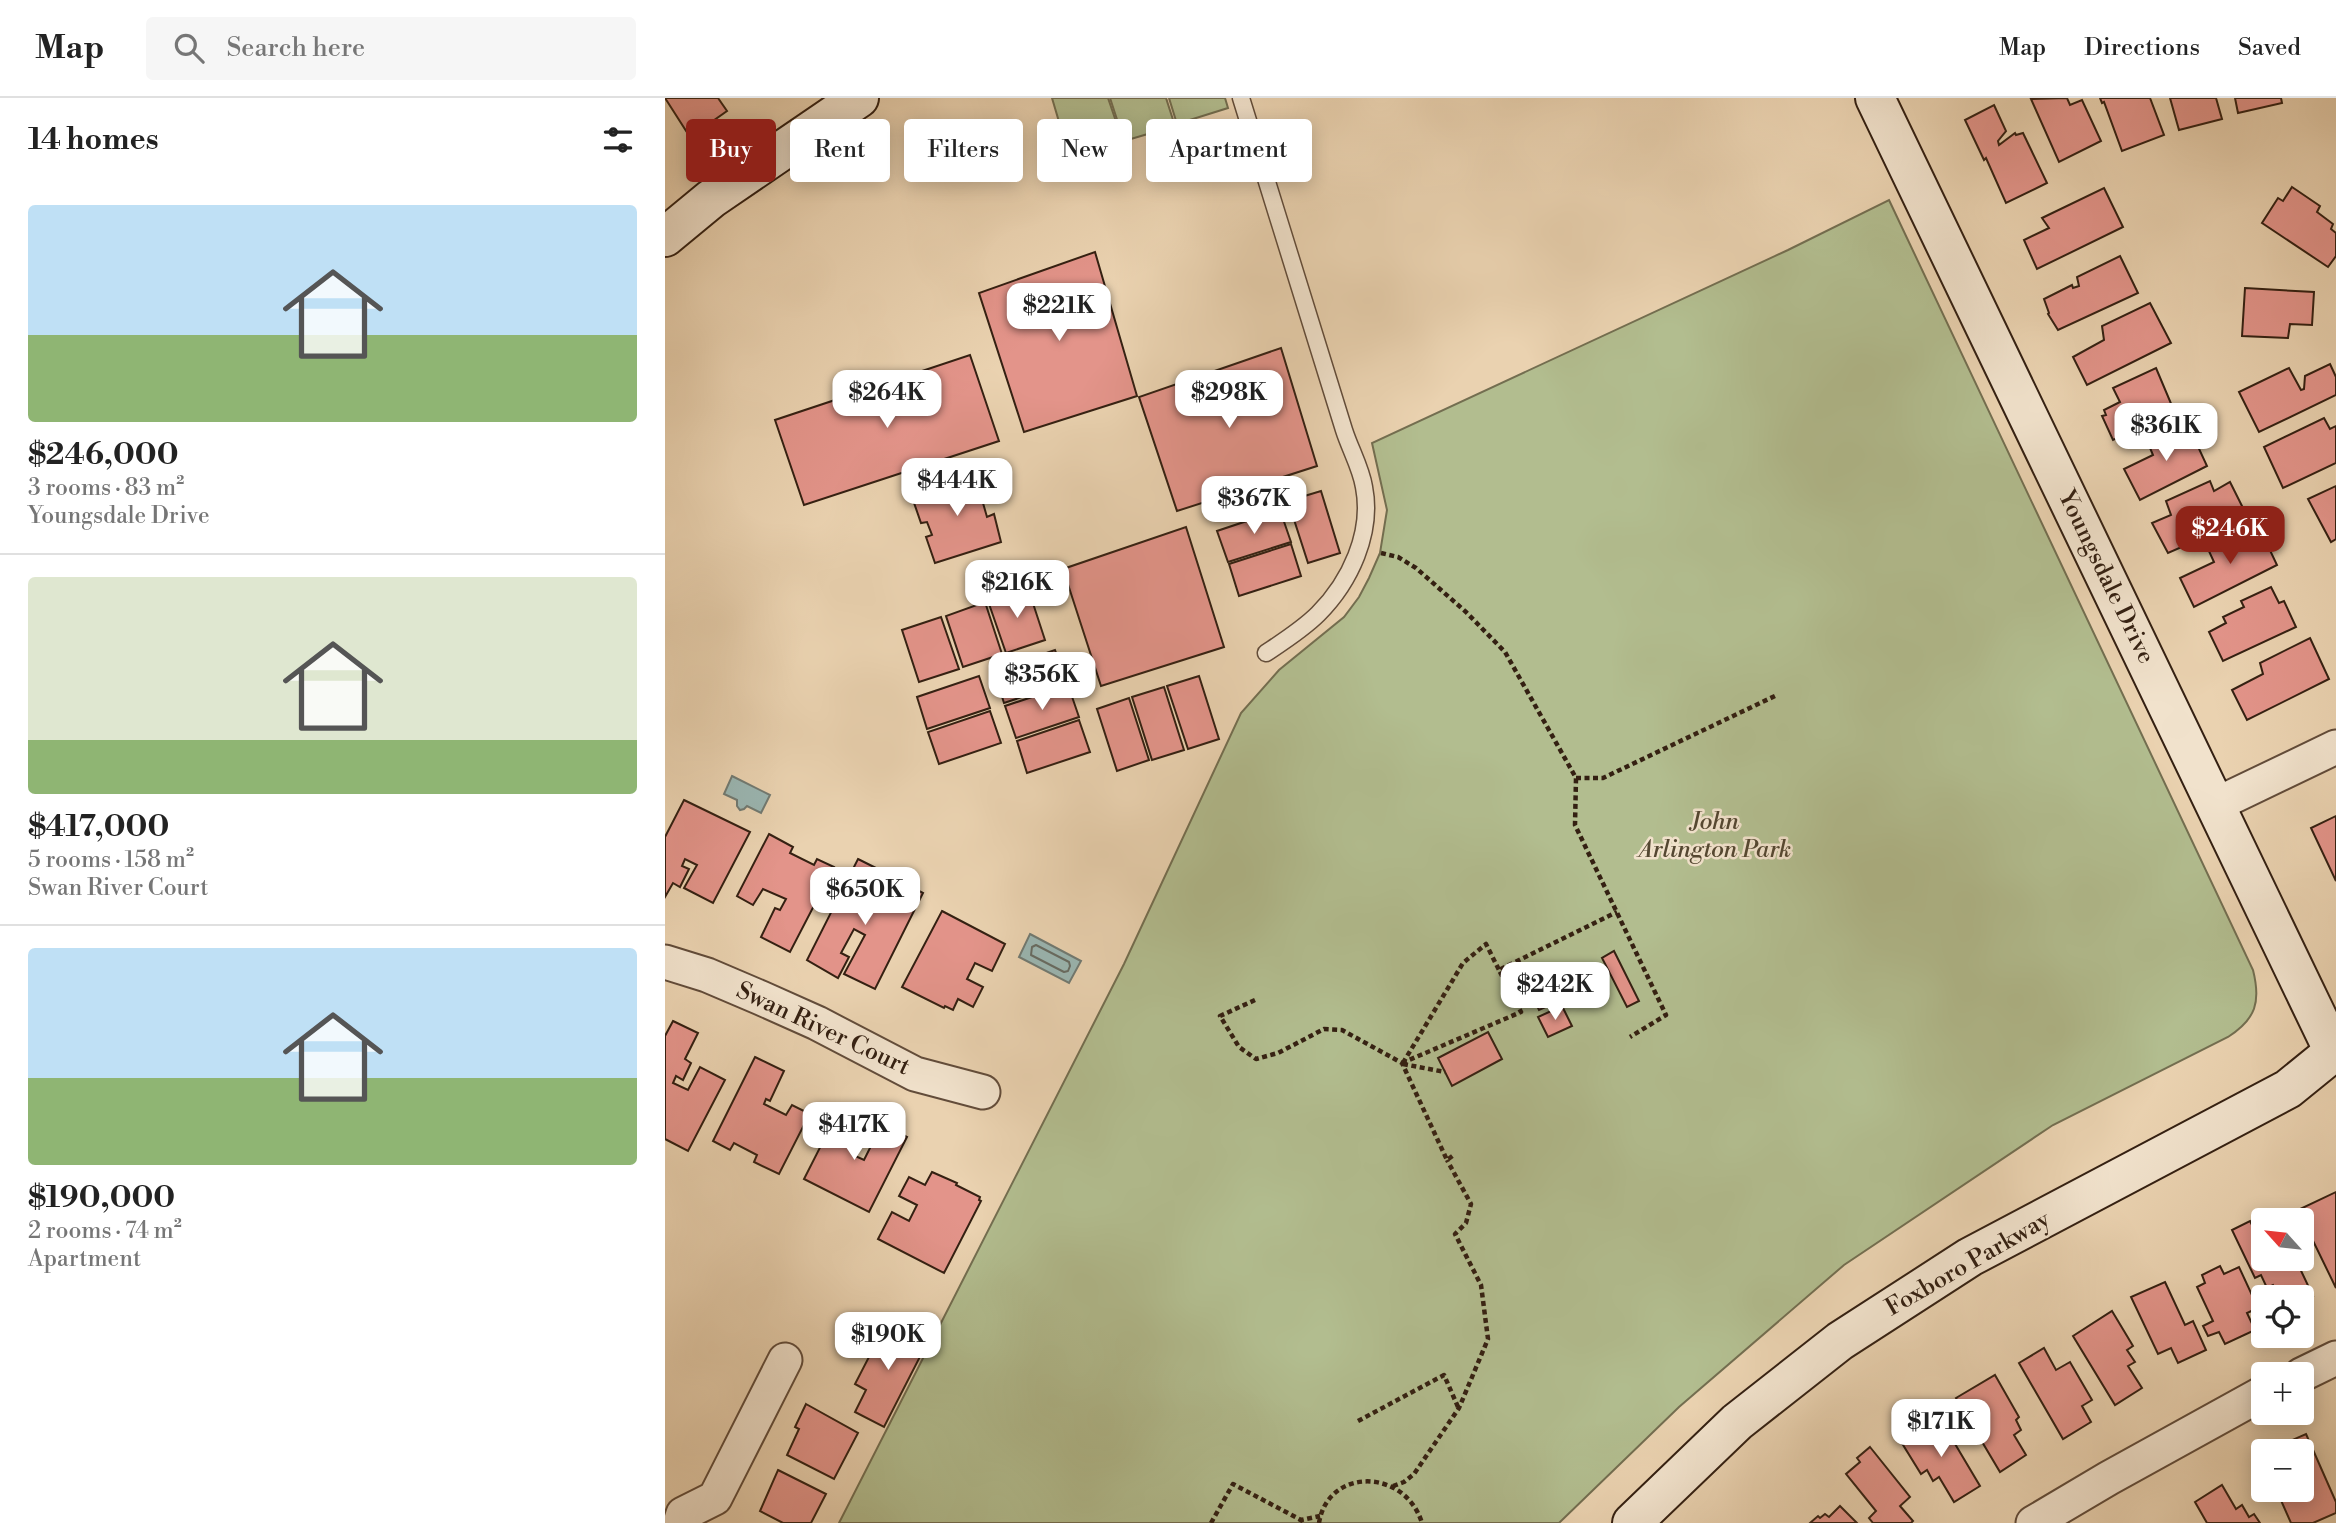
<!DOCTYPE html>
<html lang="en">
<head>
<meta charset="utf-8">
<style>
	:root { --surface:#fff; --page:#f6f6f6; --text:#222; --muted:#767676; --line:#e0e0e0; --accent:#8f2418 }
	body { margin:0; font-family:"Libre Bodoni",serif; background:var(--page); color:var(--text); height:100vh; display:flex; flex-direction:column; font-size:26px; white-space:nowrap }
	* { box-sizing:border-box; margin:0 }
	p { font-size:23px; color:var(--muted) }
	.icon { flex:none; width:38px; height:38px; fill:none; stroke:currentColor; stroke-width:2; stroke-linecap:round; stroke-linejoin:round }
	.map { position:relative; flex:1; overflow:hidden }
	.panel { display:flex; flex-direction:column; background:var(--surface); width:665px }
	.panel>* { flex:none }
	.hud { position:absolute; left:21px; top:21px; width:665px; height:63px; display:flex; gap:14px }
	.needle { width:46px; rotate:297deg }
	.tools { position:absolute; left:1586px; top:1110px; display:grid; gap:14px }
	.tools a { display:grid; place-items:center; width:63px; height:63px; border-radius:7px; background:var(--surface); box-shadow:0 4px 18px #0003; font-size:35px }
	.price { position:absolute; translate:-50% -60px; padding:0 16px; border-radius:14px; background:#fff; color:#222; font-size:23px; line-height:46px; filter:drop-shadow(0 2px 4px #0008) }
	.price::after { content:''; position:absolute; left:50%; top:42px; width:21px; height:16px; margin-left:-10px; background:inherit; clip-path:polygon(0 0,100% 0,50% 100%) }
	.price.current { background:var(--accent); color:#fff }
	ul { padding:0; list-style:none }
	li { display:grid; align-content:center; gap:14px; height:371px; padding:0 28px }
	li+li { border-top:2px solid var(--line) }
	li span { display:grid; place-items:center; height:217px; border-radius:7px; color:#555 }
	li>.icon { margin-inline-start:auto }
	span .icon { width:126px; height:126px; fill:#fffc; stroke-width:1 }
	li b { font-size:30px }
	h2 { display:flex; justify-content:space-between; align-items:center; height:84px; padding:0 28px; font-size:30px }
	.pill { padding:0 24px; border-radius:7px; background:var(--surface); box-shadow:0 4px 18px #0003; font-size:24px; line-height:63px }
	.pill.current { background:var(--accent); color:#fff }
	header { display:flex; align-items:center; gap:42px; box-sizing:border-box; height:98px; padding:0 35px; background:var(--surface); border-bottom:2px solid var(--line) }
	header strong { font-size:33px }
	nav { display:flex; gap:38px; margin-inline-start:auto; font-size:24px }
	.search { width:490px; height:63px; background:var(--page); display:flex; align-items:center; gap:18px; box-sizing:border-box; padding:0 24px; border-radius:7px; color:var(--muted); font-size:26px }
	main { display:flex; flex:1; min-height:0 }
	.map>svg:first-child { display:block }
</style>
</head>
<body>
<header>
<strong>Map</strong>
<div class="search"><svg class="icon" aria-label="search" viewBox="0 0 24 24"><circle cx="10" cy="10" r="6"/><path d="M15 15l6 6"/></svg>Search here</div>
<nav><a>Map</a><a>Directions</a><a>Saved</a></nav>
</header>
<main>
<section class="panel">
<h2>14 homes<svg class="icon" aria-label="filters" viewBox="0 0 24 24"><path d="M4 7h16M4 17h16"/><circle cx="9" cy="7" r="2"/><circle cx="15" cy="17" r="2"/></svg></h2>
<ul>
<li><span style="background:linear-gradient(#bfe0f5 60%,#8fb573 0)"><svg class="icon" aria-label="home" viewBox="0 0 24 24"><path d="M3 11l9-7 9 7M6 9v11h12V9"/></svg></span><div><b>$246,000</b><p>3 rooms · 83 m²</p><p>Youngsdale Drive</p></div></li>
<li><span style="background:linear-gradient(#dfe7d0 75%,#8fb573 0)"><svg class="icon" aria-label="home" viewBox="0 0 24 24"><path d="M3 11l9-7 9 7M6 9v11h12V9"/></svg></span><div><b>$417,000</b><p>5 rooms · 158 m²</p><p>Swan River Court</p></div></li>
<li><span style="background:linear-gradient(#bfe0f5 60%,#8fb573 0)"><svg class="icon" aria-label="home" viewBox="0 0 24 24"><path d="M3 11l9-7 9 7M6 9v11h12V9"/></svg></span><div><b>$190,000</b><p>2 rooms · 74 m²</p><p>Apartment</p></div></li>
</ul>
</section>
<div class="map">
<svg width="1671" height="1425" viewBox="0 0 1671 1425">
	<rect width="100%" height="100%" fill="#ead2b0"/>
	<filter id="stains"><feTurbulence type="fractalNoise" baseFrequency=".00286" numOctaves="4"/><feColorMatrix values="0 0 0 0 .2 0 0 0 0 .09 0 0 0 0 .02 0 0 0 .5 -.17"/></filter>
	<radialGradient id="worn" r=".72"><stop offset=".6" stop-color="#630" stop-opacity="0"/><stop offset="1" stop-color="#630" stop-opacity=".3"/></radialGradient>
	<g fill="#b2bd8f" stroke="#736e50" stroke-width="2">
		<path d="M387,0H443L458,44L405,61Z"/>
		<path d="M445,0H501L510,28L459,43Z"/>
		<path d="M504,0H560L563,10L512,26Z"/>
		<path d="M1224,102L1588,872C1596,904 1591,921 1563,939L1388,1027L1179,1167L1014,1309L894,1425H174L459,866L576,615L614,572L679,519L694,499L704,480L715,455L722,412L707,345L1123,152Z"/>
	</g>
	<g fill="#9ab6b2" stroke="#717a72" stroke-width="2">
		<path d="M67,678L105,697L96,715L82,708L79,711L75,712L72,708V702L59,696Z"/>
		<path d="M365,836L416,863L404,885L354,859Z"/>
	</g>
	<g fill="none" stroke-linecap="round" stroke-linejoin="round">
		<path stroke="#676b62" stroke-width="2" d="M371,847L404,864L405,868L403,873L399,874L366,857L367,849Z"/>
	</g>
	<g fill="#e3948a" stroke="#342012" stroke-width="2">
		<path d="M0,0H53L62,13L25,39Z"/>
		<path d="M1402,0L1405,7L1417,2L1436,43L1394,64L1366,1Z"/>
		<path d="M1435,0H1485L1499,37L1457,53L1439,4L1437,5Z"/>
		<path d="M1505,0H1551L1557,21L1514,32Z"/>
		<path d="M1570,0H1616L1617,5L1573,15Z"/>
		<path d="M1329,7L1341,33L1333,43L1334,47L1350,35L1351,37L1358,35L1382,85L1341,105L1321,60L1319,62L1300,22Z"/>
		<path d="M1627,89L1655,108L1652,114L1668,126L1666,131L1671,135V158L1663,169L1597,125L1613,100L1618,103Z"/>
		<path d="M1439,90L1458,129L1372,171L1359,142L1384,130L1377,120Z"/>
		<path d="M430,154L472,298L359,334L314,195Z"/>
		<path d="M1455,158L1473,195L1393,232L1383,216L1384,215L1379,201L1407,187L1408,190L1414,188L1412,179Z"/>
		<path d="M1580,190L1649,194L1647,227L1625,226L1623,240L1577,238Z"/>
		<path d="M1485,205L1506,245L1422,287L1408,259L1439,242L1437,228Z"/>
		<path d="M616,250L652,368L512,413L474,299Z"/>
		<path d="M305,257L334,343L139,407L110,322Z"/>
		<path d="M1665,266L1671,279V297L1594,334L1574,294L1624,270L1636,292L1639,291L1640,278Z"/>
		<path d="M1491,270L1510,315L1455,341L1454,339L1448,342L1437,318L1441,317L1439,312L1455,304L1448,290Z"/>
		<path d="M1659,320L1665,331L1671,328V365L1618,390L1599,349Z"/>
		<path d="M1519,325L1526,344L1530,342L1542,368L1475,402L1459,371L1488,357L1485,350L1492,346L1489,340Z"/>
		<path d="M316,375L324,402L318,405L322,419L329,416L336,444L270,465L261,439L267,437L262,424L256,425L247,399Z"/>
		<path d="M1545,383L1549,393L1565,384L1580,414L1563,423L1565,428L1503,455L1487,425L1506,417L1501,403Z"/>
		<path d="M1671,388V441L1666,444L1643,401Z"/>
		<path d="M656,393L675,455L643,465L623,403Z"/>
		<path d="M615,412L626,444L563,464L552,433Z"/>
		<path d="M1593,427L1612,467L1529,509L1515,480L1549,464L1543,451Z"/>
		<path d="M521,429L559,549L436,588L398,471Z"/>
		<path d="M626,446L636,478L574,498L564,466Z"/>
		<path d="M1606,489L1614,505L1619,503L1631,529L1558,563L1544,534L1561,525L1558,519L1579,509L1576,503Z"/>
		<path d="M363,490L380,542L341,555L323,503Z"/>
		<path d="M320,504L337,556L298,569L281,518Z"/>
		<path d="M276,519L294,571L254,584L237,532Z"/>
		<path d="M1645,540L1664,581L1582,622L1567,592L1598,576L1595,565Z"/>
		<path d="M390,552L402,584L339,605L329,573Z"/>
		<path d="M314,578L325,610L262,631L252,599Z"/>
		<path d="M534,578L554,641L523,651L502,588Z"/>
		<path d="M403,587L414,619L351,640L340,608Z"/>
		<path d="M499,589L519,652L487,662L467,599Z"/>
		<path d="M464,600L484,662L452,673L432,611Z"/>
		<path d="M325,613L336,645L274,666L263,634Z"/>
		<path d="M414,622L425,654L362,675L352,643Z"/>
		<path d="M19,702L85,734L48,805L19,790L32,767L20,761L17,768L24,771L15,789L8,785L0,799V739Z"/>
		<path d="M1671,718V783L1646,730Z"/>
		<path d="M104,736L128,749L125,755L149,767L152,761L169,769L125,854L96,839L110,810L115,812L121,801L98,791L88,807L72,798Z"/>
		<path d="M193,761L217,773L207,793L225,803L235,783L258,795L210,891L179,876L200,837L189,831L176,855L184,859L173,880L142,862Z"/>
		<path d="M277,813L340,846L327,873L310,865L302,881L318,889L308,909L293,901L288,912L280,908L279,910L237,889Z"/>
		<path d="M949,853L974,903L962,909L937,860Z"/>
		<path d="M924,868L936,896L917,904L905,876Z"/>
		<path d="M882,885L892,904L874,912L865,893Z"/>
		<path d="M897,908L907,928L883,939L873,919Z"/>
		<path d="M8,923L33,935L20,961L26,965L18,982L11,978L8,985L23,992L35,969L60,982L23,1053L0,1041V938Z"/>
		<path d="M823,934L837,961L787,988L773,960Z"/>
		<path d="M90,959L119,973L105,1003L101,1001L99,1006L121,1017L127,1007L143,1015L139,1024L140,1025L114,1076L89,1064L92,1057L69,1045L65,1052L48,1043Z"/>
		<path d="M174,1012L203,1026L188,1057L199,1062L212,1036L219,1040L225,1030L242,1039L204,1114L139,1081Z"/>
		<path d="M267,1074L292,1085L291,1087L315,1099L314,1102L316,1103L279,1175L213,1141L227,1114L244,1123L252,1107L234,1098L244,1079L260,1087Z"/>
		<path d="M1671,1094V1190L1633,1112Z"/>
		<path d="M1585,1123L1591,1135L1598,1132V1160H1630L1648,1198L1636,1204V1199H1614L1608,1187L1602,1190L1596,1177L1590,1180L1567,1132Z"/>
		<path d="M1555,1168L1559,1176L1574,1169L1593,1210L1582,1215L1590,1232L1560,1246L1554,1234L1543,1238L1538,1228L1548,1223L1532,1189L1540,1185L1537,1177Z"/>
		<path d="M1500,1184L1520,1227L1528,1223L1541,1252L1513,1265L1506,1250L1493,1256L1466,1199Z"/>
		<path d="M1447,1213L1468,1248L1462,1252L1470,1264L1463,1268L1477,1290L1450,1307L1408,1238Z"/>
		<path d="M223,1222L253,1238L251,1240L262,1245L219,1329L190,1314L201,1292L190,1286Z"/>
		<path d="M1379,1250L1391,1272L1405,1264L1427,1302L1417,1308L1426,1324L1398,1341L1354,1265Z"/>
		<path d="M1330,1277L1354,1319L1351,1322L1356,1332L1349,1337L1361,1357L1335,1374L1291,1300Z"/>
		<path d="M141,1306L193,1335L169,1381L122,1357L134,1331L130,1329Z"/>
		<path d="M1274,1319L1315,1388L1289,1404L1274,1379L1268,1383L1262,1372L1256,1376L1235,1342Z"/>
		<path d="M1641,1336L1671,1404V1415L1648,1425H1626L1611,1391H1636V1353H1602Z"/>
		<path d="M1205,1349L1245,1399L1235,1408L1248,1423L1246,1425H1208L1204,1420L1211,1413L1181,1376L1195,1364L1192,1360Z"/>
		<path d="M113,1372L161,1396L146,1425H118L95,1413Z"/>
		<path d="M1557,1387L1571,1411L1577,1407L1584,1419L1589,1416L1595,1425H1542L1530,1404Z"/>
		<path d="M1175,1408L1192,1425H1145L1153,1418L1155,1420L1160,1416L1164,1419Z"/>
	</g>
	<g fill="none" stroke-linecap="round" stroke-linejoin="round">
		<g stroke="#624c3a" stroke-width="19">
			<path id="lane" d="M576,0L679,332C685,351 696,370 699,389C708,435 685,484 653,516C638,531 619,543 601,555"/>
		</g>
		<g stroke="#624c3a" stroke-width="37">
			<g id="street">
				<path d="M1550,707L1671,649"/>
				<path d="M0,864L42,877L96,900L152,925L250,976L318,994"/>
				<path d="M1636,1277L1671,1260"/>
				<path d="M15,1425L18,1416L50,1400L120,1262"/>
				<path d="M1368,1425L1444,1380L1598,1295"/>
			</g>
		</g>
		<g stroke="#342012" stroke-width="42">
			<g id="secondary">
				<path d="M1210,0L1669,954"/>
				<path d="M0,139L46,101L194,0"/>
				<path d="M967,1425L1072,1324L1175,1243L1305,1159L1623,991L1671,952"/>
			</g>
		</g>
		<g stroke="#342012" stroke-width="4.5" stroke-dasharray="5 3.5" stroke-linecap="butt">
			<path d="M716,455L733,459L751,470L801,514L840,554L911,680L910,727L1001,917L965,939"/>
			<path d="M911,680H938L1112,597"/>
			<path d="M590,902L555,918L574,949L591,961L613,955L659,931L677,932L737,965L782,1062L790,1056"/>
			<path d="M737,965L856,914L834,872L952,814"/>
			<path d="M738,965L798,865L821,846L834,872"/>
			<path d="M738,966L780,974"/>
			<path d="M693,1323L779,1277L793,1309"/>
			<path d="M728,1388L739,1384L749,1376L794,1310L823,1241L816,1187L790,1136L801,1125L806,1106L782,1062"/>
			<path d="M635,1424L636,1422L655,1418"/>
			<path d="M546,1425L568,1386L636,1422L634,1425"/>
			<path d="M654,1425C663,1369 740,1370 757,1425"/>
		</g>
		<use href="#lane" stroke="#f1e2cc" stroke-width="16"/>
		<use href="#street" stroke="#f1e2cc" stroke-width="33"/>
		<use href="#secondary" stroke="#f1e2cc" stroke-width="38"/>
	</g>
	<g text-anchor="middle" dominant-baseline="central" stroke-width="5" stroke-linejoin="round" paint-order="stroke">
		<g font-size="24" fill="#342012" stroke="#f1e2cc">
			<text transform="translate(1441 479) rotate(64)">Youngsdale Drive</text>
			<text transform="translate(158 931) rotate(25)">Swan River Court</text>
			<text transform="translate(1303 1166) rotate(-30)">Foxboro Parkway</text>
		</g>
		<g font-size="24" font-style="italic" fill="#544731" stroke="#f1e2cc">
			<text x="1050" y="724">John<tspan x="1050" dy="28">Arlington Park</tspan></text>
		</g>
	</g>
	<rect width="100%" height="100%" filter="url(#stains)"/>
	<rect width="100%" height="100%" fill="url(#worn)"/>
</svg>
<div class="tools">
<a><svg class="needle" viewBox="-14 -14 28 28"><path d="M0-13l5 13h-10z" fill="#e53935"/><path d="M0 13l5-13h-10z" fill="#767676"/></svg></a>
<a><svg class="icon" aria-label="locate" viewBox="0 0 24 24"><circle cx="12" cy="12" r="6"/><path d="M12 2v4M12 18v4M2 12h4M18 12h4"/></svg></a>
<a>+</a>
<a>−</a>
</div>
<b class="price" style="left:394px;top:245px">$221K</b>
<b class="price" style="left:222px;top:332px">$264K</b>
<b class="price" style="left:564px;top:332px">$298K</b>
<b class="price" style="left:1501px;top:365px">$361K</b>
<b class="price" style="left:292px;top:420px">$444K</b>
<b class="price" style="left:589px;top:438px">$367K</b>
<b class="price current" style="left:1565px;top:468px">$246K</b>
<b class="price" style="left:352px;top:522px">$216K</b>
<b class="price" style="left:377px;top:614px">$356K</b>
<b class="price" style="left:200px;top:829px">$650K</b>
<b class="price" style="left:890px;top:924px">$242K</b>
<b class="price" style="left:189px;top:1064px">$417K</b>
<b class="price" style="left:223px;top:1274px">$190K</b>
<b class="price" style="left:1276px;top:1361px">$171K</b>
<div class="hud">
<a class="pill current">Buy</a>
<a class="pill">Rent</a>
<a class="pill">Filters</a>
<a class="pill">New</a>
<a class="pill">Apartment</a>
</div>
</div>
</main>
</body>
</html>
